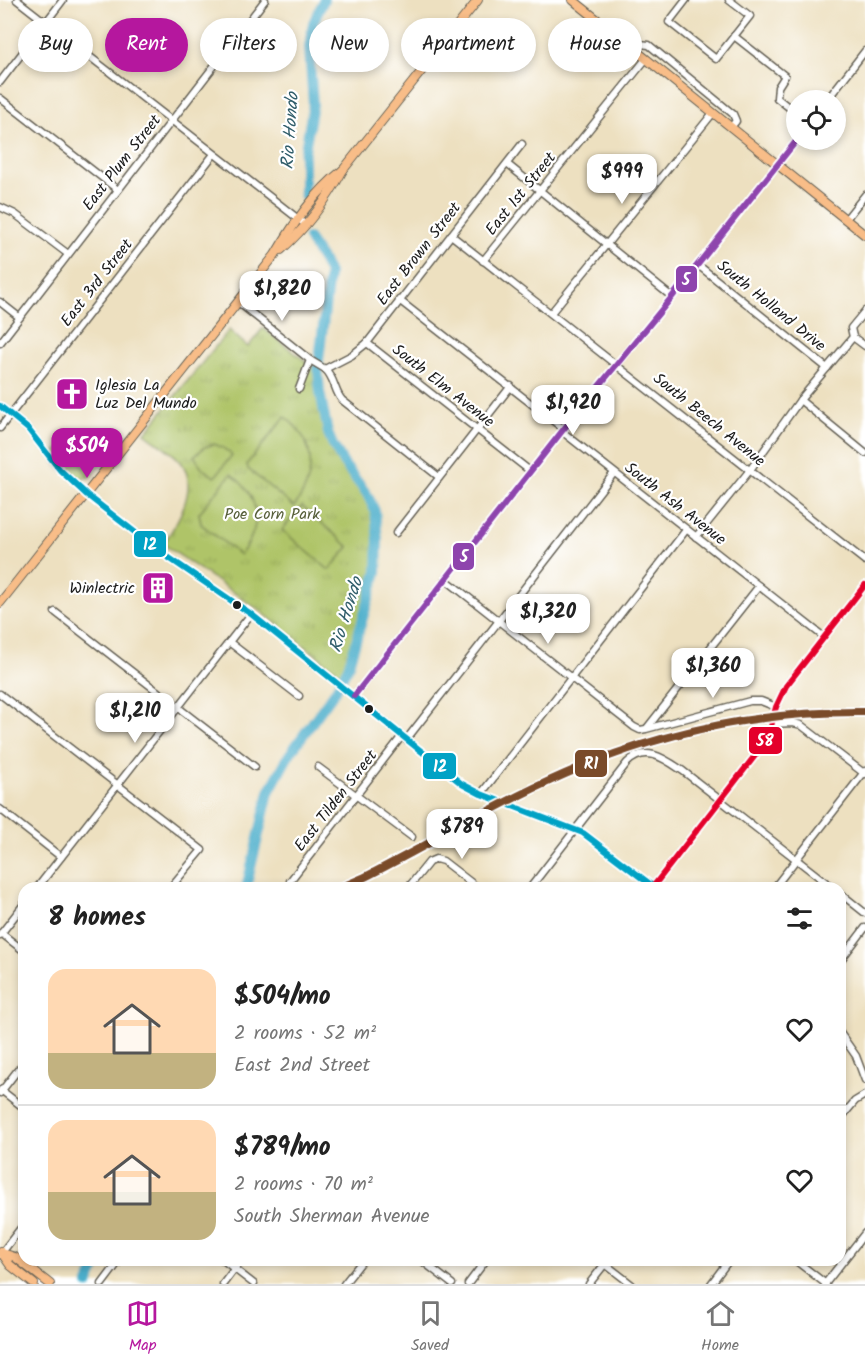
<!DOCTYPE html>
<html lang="en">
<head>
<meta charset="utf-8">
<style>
	:root { --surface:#fff; --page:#f2f2f2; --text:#222; --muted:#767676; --line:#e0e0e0; --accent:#b5179e }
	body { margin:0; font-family:Kalam,sans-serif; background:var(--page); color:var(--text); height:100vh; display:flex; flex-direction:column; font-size:22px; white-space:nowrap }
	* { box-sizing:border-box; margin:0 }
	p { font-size:20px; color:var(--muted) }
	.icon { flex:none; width:33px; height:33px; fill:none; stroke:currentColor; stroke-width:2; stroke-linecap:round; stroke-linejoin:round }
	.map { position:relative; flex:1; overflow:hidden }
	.details { position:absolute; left:18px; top:882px; width:828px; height:384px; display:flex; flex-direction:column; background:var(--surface); border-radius:18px; box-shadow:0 3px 9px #0003 }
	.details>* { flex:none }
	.guide { position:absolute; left:18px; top:18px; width:830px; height:54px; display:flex; gap:12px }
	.buttons { position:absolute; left:786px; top:90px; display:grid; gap:12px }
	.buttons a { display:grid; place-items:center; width:60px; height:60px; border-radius:50%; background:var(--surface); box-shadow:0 3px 9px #0003; font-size:30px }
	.price { position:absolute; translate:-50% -51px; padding:0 14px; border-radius:12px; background:#fff; color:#222; font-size:20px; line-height:39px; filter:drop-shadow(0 2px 3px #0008) }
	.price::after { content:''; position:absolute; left:50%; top:36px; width:18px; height:14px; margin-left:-9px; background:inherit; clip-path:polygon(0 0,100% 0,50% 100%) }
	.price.on { background:var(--accent); color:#fff }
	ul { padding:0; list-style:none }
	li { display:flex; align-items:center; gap:18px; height:150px; padding:0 30px }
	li+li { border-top:2px solid var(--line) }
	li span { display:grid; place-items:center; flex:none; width:168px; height:120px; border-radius:18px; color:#555 }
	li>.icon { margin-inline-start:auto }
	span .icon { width:72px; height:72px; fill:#fffc; stroke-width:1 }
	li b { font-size:26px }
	h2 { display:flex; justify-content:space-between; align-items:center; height:72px; padding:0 30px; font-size:26px }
	.chip { padding:0 21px; border-radius:27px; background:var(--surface); box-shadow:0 3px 9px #0003; font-size:21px; line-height:54px }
	.chip.on { background:var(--accent); color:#fff }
	.dock { display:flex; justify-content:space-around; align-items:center; height:84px; border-top:2px solid var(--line); background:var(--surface); font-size:16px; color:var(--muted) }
	.dock a { display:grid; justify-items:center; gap:3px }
	.dock .on { color:var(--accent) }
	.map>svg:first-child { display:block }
</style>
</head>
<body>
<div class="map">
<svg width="865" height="1284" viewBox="0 0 865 1284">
	<defs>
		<pattern id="park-tufts" width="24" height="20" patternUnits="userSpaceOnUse" patternTransform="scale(1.5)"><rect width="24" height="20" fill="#afc468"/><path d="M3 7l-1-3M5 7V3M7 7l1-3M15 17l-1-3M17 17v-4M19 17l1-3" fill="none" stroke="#96a85a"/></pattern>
	</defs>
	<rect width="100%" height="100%" fill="#fff"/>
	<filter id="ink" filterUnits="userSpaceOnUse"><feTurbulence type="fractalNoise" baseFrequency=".0167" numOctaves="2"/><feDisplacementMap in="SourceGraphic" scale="12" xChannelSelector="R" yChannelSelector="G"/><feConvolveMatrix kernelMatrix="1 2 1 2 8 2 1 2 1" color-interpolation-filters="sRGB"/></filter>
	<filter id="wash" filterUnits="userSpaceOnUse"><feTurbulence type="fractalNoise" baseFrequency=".008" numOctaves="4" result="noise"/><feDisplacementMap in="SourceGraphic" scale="24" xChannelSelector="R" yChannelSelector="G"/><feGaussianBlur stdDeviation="1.35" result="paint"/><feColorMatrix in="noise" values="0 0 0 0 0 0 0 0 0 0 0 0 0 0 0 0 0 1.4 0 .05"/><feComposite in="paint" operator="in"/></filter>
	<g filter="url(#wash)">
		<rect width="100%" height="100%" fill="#ede0c0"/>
		<g fill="url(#park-tufts)" stroke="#667042" stroke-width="1.5">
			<path d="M263,328L318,371L328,433L338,455L372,502L377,524L379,557L375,585L360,627L351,659L343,676L259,610L163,544C177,524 200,487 181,462C172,451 156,442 145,433L229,330L248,347Z"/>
			<path d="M62,448L93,472L89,477L80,478L69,471L55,452Z"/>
		</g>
		<g fill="#afc468" stroke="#667042" stroke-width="1.5">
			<path d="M285,417C317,442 317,476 294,507L248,469L247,464Z"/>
			<path d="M214,444L223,448L232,455L215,477L203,469L194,456L205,447Z"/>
			<path d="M231,474C261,497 263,526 240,555L201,524L199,513Z"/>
			<path d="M302,506L349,547L329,570L282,530Z"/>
		</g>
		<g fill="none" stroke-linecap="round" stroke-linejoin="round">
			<g stroke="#4baecb" stroke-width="10">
				<path d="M304,195V156L313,104L309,47L313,23L324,0"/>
				<path d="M246,888L269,792L289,755L335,691L348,667L377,572L378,540L375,511L367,494L344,464L333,445L328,433L320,392L318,369L329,274L324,263L308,238"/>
				<path d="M88,1284L100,1260"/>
			</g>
		</g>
	</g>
	<g filter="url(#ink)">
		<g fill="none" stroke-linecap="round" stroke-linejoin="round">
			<g stroke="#656155" stroke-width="9">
				<g id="minor">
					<path d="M17,0L306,225"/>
					<path d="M686,0L669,22L716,59L750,16L729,0"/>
					<path d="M734,36L785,76L778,87L777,98L796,113"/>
					<path d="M635,50L640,44L649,45L733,114L736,121L731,127"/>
					<path d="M0,82L63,0"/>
					<path d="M0,98L118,190"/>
					<path d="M827,100L865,51"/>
					<path d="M507,164L672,297"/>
					<path d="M0,207L15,214L68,254"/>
					<path d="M846,219L865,195"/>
					<path d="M451,235L865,561"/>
					<path d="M483,261L646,59"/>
					<path d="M698,265L827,368"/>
					<path d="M399,300L561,427L564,433L824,637"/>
					<path d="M0,302L19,317"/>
					<path d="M238,302L310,360L325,369"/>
					<path d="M551,313L713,113"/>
					<path d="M853,337L865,346"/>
					<path d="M0,343L265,0"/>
					<path d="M367,343L530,471"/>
					<path d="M325,369L352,355L367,343L522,144"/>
					<path d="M325,369C335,378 334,391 342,400L439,477"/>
					<path d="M299,389L310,360"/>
					<path d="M800,400L865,453"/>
					<path d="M0,406L28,429L60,470L87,495L159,551L251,614L462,784L481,794L583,833L655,888"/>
					<path d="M0,428L214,154"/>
					<path d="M396,533L511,386"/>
					<path d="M696,537L750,470L800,400L853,337L851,328L865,311"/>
					<path d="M445,579L634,727L640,730L646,729L750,701H761L776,707"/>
					<path d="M55,612L255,767"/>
					<path d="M229,642L299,696"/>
					<path d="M0,694L202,850L170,888"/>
					<path d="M354,696L563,430L672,297L797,140"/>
					<path d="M772,724L793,723L801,725L865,774"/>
					<path d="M647,728L759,586"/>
					<path d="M406,740L614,473"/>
					<path d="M318,767L412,837"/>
					<path d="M481,794L686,530"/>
					<path d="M0,809L61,857"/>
					<path d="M290,881L402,736"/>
					<path d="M37,888L251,614"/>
					<path d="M408,888L429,862L436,859L443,861L478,888"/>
					<path d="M530,888L627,763C646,744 665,759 683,771L833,888"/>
					<path d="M652,888L761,748L769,734L776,707L786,686L865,585"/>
					<path d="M774,888L865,771"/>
					<path d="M840,893L865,913"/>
					<path d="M1,933L24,951"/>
					<path d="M0,935L24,904"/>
					<path d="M840,961L865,928"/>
					<path d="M840,1033L856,1056L865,1080"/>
					<path d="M1,1090L24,1108"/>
					<path d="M0,1093L24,1062"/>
					<path d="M840,1119L855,1101L865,1095"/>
					<path d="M0,1255L24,1224"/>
					<path d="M223,1260L254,1284"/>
					<path d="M421,1260L452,1284"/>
					<path d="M600,1260L631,1284"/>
					<path d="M795,1260L826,1284"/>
					<path d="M102,1284L120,1260"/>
					<path d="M223,1284L241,1260"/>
					<path d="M344,1284L363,1260"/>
					<path d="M468,1284L486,1260"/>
					<path d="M589,1284L608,1260"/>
					<path d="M711,1284L729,1260"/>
					<path d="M825,1284L865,1233"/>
				</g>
			</g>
			<g stroke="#656155" stroke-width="10">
				<g id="major">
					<path d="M573,0L865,235"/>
					<path d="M281,250C307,227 327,200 343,170L478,0"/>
					<path d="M0,603L275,255C294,223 314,193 343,170"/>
					<path d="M1,1252L10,1265L34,1284"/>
					<path d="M2,1253L15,1257L50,1284"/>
				</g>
			</g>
			<use href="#minor" stroke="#fff" stroke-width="6"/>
			<use href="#major" stroke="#f8bd88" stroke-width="8"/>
			<g stroke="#fff" stroke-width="10">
				<path id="bus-1" d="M0,406L28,429L60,470L87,495L159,551L251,614L462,784L481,794L583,833L655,888"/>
			</g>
			<g stroke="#fff" stroke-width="10">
				<path id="bus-2" d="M354,696L563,430L672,297L797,140"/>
			</g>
			<g stroke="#fff" stroke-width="10">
				<path id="bus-3" d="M652,888L761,748L769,734L776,707L786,686L865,585"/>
			</g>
			<use href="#bus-1" stroke="#01a2c5" stroke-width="6"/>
			<use href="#bus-2" stroke="#8e44ad" stroke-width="6"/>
			<use href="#bus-3" stroke="#e4002b" stroke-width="6"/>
			<g stroke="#fff" stroke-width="12">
				<path id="rail-1" d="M340,888L363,878C430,844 496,804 565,774C659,732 762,711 865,712"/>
			</g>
			<use href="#rail-1" stroke="#7a4b2a" stroke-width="8"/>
		</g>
	</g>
	<defs>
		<g id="church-square" transform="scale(1.725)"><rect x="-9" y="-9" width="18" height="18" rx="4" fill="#b5179e" stroke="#fff"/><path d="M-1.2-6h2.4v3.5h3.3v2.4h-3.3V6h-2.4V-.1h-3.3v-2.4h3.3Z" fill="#fff"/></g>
		<g id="building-square" transform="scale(1.725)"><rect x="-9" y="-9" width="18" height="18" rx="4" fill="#b5179e" stroke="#fff"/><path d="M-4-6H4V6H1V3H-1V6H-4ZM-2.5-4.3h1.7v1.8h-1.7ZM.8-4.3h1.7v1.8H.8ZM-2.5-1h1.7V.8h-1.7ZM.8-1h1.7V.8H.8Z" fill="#fff"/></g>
	</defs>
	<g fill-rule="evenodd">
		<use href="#church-square" x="72" y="394"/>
		<use href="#building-square" x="158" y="588"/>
	</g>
	<g fill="#1c1c1c" stroke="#fff" stroke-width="2">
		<circle cx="237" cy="605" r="5"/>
		<circle cx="369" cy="709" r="5"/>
	</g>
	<g text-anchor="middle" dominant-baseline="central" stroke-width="4.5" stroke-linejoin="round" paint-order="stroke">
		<g font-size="16" fill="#1c1c1c" stroke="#fff">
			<text transform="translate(122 163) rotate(-52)">East Plum Street</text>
			<text transform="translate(521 194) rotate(-51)">East 1st Street</text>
			<text transform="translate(419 254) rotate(-52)">East Brown Street</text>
			<text transform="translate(97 283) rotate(-52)">East 3rd Street</text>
			<text transform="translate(771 306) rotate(39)">South Holland Drive</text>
			<text transform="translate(443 386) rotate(38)">South Elm Avenue</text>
			<text transform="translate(709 420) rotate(39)">South Beech Avenue</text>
			<text transform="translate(675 504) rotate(38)">South Ash Avenue</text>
			<text transform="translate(336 801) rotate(-52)">East Tilden Street</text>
		</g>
		<g font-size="16" fill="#1c1c1c" stroke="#fff" text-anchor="start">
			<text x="95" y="385">Iglesia La<tspan x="95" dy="18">Luz Del Mundo</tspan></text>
			<text x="135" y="588" text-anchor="end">Winlectric</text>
		</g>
		<g font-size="16" fill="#575f3a" stroke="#fff">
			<text x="272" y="514">Poe Corn Park</text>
		</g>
		<g font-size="18" font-style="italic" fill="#315e6b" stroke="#fff">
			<text transform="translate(291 131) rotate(-86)">Rio Hondo</text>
			<text transform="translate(347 615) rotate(-73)">Rio Hondo</text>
		</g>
	</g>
	<g stroke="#fff" stroke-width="2">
		<rect x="675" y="265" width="23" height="28" rx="6" fill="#8e44ad"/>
		<rect x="133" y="530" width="34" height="28" rx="6" fill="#01a2c5"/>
		<rect x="452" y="542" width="23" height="29" rx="6" fill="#8e44ad"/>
		<rect x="748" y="726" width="35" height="29" rx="6" fill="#e4002b"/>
		<rect x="574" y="749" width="34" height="29" rx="6" fill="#7a4b2a"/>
		<rect x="422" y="752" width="35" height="28" rx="6" fill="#01a2c5"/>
	</g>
	<g font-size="16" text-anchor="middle" font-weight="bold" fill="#fff">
		<text x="686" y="285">5</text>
		<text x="150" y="550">12</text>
		<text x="464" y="562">5</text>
		<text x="765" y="746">58</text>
		<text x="591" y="769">R1</text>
		<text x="440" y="772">12</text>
	</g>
</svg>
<div class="buttons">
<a><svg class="icon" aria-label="locate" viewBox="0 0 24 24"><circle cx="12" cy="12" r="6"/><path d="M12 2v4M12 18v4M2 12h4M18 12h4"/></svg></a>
</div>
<b class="price" style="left:622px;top:205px">$999</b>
<b class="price" style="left:282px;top:322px">$1,820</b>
<b class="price" style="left:573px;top:436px">$1,920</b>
<b class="price on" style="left:87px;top:479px">$504</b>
<b class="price" style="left:548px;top:645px">$1,320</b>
<b class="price" style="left:713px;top:699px">$1,360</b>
<b class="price" style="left:135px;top:744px">$1,210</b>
<b class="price" style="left:462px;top:860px">$789</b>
<div class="guide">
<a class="chip">Buy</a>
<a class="chip on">Rent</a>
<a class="chip">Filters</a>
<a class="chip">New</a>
<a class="chip">Apartment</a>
<a class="chip">House</a>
</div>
<section class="details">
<h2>8 homes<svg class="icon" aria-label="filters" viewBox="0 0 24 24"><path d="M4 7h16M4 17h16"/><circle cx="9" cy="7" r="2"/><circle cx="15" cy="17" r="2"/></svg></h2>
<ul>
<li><span style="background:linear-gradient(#ffd9b3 70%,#c2b280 0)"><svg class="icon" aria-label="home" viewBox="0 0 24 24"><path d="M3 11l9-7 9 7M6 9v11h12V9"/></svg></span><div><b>$504/mo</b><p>2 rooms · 52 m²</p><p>East 2nd Street</p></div><svg class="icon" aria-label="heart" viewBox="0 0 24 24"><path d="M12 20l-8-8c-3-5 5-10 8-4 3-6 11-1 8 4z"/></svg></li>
<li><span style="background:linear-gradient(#ffd9b3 60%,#c2b280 0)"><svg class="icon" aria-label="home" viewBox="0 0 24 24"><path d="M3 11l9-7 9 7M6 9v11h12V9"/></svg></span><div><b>$789/mo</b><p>2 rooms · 70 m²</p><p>South Sherman Avenue</p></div><svg class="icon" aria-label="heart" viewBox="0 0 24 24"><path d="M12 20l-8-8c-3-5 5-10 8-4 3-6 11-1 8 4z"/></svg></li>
</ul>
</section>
</div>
<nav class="dock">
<a class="on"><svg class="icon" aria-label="map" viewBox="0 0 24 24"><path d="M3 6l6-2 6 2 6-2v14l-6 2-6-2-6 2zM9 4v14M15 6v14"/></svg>Map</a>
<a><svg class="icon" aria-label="saved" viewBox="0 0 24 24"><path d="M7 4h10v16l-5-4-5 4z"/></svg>Saved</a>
<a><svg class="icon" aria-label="home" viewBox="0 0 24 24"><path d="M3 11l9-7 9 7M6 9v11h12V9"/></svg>Home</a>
</nav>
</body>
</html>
